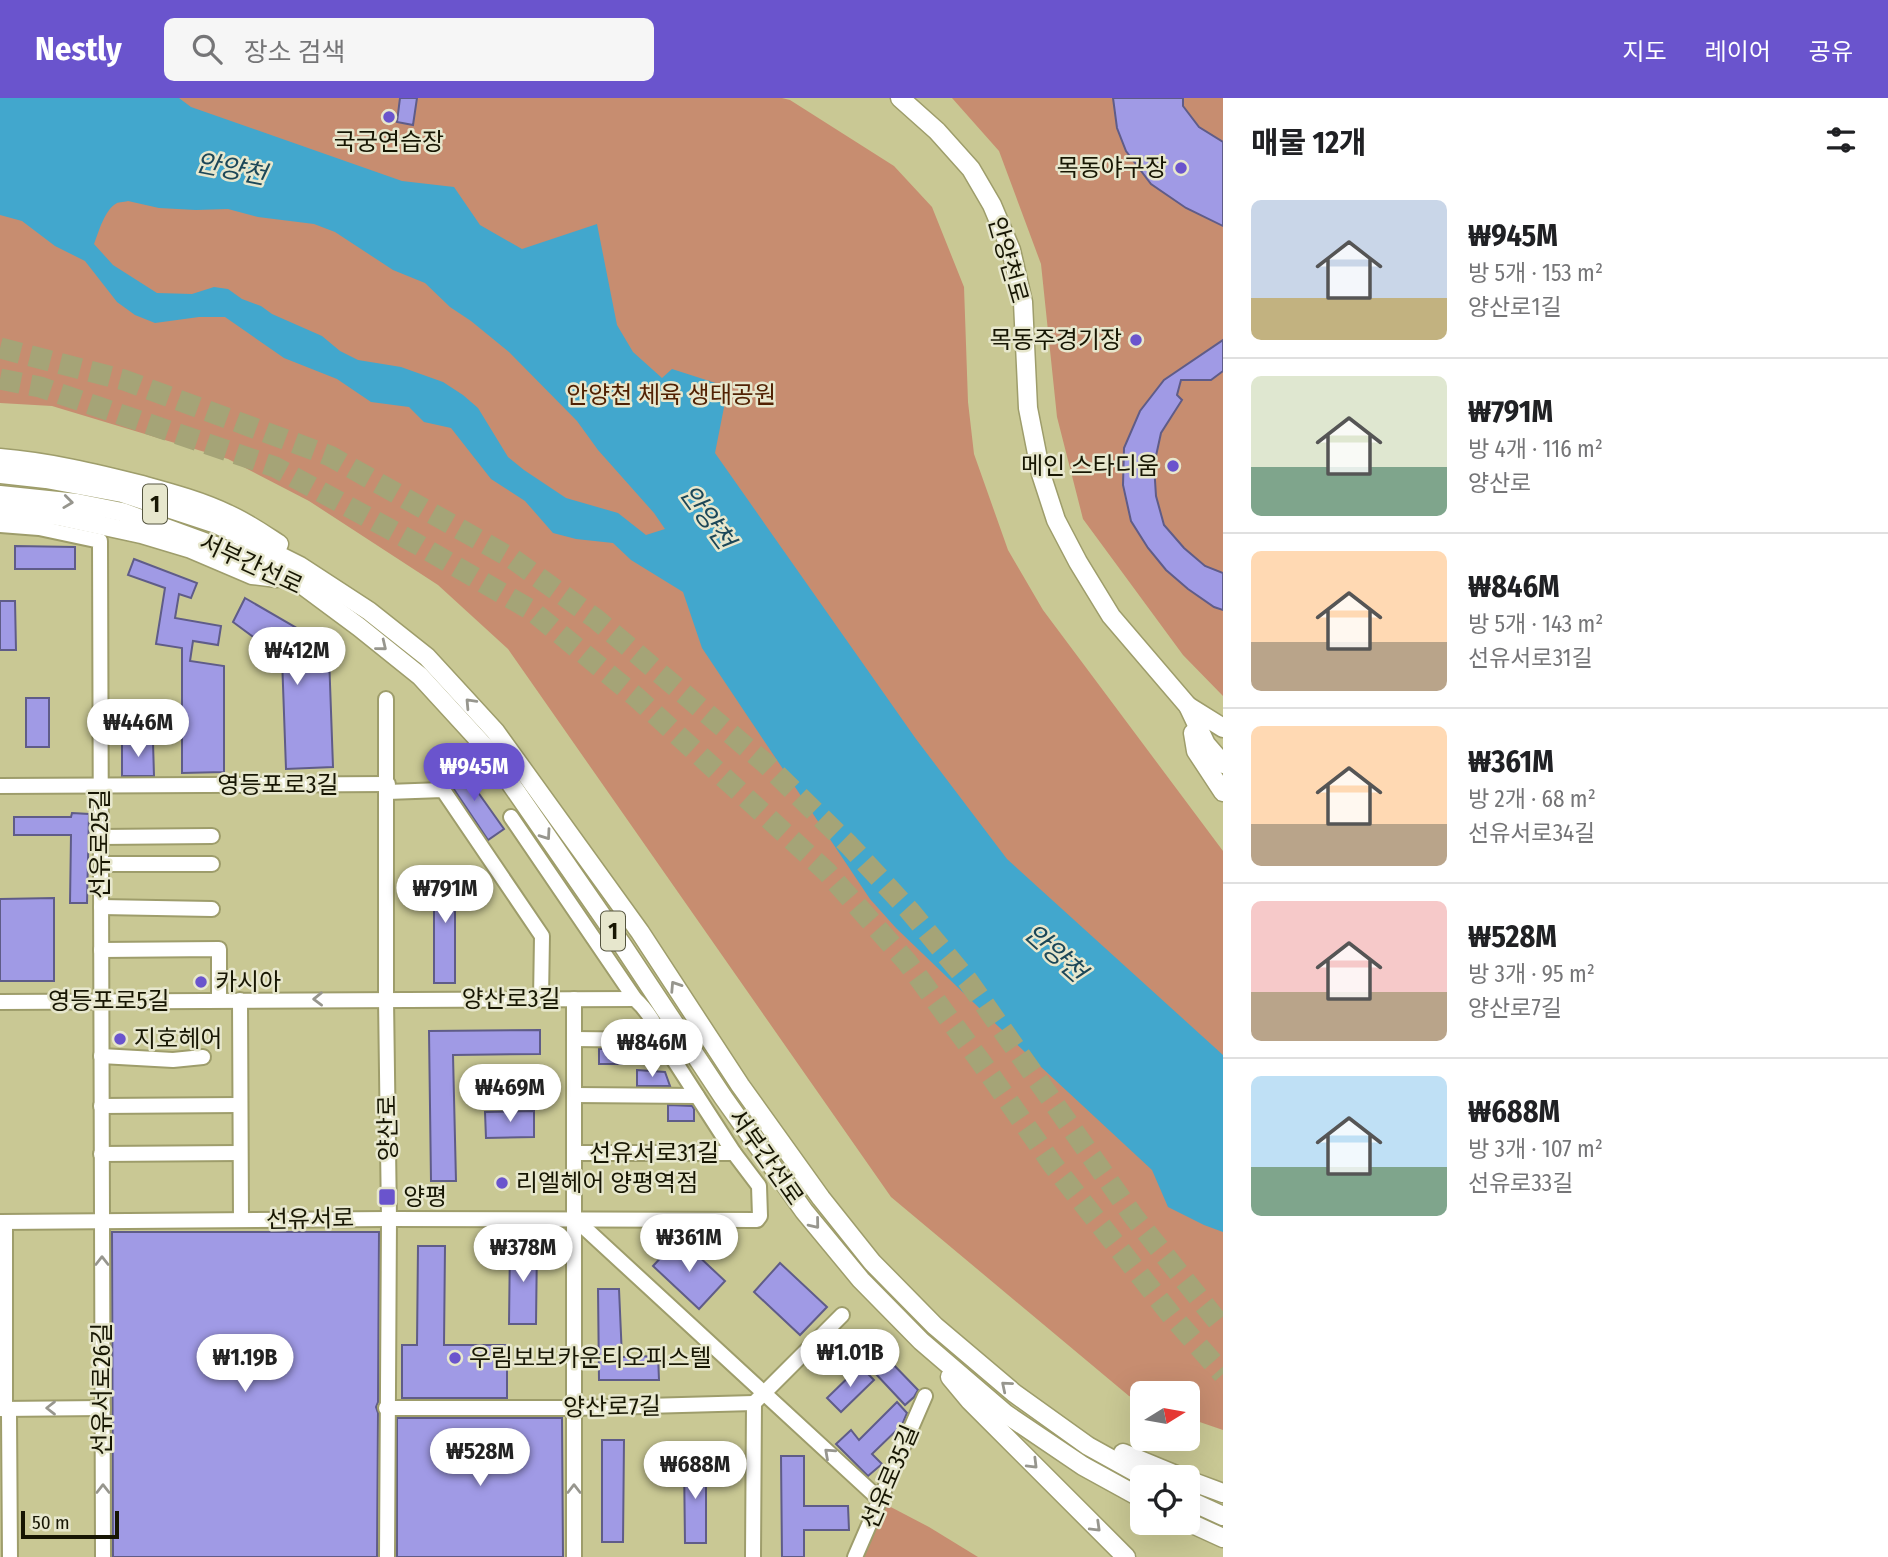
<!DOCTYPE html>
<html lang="ko">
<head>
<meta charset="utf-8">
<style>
	:root { --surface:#fff; --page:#f6f6f6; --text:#202124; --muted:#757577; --line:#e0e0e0; --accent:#6a54cd }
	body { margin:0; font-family:"Fira Sans Condensed","Noto Sans KR",sans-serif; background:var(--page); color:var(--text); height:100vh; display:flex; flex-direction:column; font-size:26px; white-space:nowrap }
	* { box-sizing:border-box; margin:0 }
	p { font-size:23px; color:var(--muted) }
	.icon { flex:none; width:38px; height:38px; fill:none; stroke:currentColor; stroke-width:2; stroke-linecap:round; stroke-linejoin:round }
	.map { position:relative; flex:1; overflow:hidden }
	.panel { display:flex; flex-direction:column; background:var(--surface); width:665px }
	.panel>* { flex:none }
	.needle { width:46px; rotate:79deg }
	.fabs { position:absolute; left:1130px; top:1283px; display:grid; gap:14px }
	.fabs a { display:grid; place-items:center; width:70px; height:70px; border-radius:10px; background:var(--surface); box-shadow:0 7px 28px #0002; font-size:35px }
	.scale { position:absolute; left:21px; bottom:18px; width:98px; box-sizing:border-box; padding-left:7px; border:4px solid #171603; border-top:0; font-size:19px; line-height:24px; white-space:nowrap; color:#171603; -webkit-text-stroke:5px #e7e7cd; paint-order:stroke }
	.price { position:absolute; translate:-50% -60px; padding:0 16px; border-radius:24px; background:#fff; color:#222; font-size:23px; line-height:46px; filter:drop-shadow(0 2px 4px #0008) }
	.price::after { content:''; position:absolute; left:50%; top:42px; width:21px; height:16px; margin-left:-10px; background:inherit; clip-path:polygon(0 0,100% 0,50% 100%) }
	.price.on { background:var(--accent); color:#fff }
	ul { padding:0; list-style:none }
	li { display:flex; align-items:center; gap:21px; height:175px; padding:0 28px }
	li+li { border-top:2px solid var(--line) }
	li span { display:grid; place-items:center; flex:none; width:196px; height:140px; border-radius:10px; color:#555 }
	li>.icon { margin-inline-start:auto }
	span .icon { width:84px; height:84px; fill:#fffc; stroke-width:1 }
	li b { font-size:30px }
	h2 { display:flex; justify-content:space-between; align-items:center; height:84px; padding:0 28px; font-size:30px }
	header { display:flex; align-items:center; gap:42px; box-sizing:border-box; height:98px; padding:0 35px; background:var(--accent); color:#fff }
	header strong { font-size:33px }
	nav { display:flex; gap:38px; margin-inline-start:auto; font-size:24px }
	.search { width:490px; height:63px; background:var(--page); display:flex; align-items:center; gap:18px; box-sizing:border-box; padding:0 24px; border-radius:10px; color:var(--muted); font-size:26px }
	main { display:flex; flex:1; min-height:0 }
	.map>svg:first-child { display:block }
</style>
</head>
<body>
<header>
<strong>Nestly</strong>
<div class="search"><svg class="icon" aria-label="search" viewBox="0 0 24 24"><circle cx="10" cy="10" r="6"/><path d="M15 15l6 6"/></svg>장소 검색</div>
<nav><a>지도</a><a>레이어</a><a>공유</a></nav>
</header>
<main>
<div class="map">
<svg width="1223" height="1459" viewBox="0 0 1223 1459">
	<rect width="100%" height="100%" fill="#c9c894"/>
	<g fill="#c78d70">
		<path d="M0,0H782L790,2L894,68L932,109L964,189L968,304L974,356L1008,452L1043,512L1223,753V1332L1188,1320V1295H1143V1303L1129,1298L891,1099L508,551L438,487L309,403L228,361L52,308L0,305Z"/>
		<path d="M952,0H1223V598L1183,557L1083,421L1057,319L1041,166L999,53Z"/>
		<path d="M885,1406L929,1429L978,1459H862Z"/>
	</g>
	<path fill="#42a7cd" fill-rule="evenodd" d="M0,0H179L191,9L402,83L454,89L480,127L522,151L597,126L617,227L633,254L662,280L672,271L728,289L715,355L916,641L1007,761L1223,957V1134L1204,1127L1168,1109L1152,1072L1026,955L896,830L870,801L702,550L683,494L631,462L613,445L576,441L553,435L525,403L491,381L451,330L424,324L409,309L371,304L337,281L284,260L225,219H199L155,225L135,217L117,204L85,163L55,148L22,123L0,117ZM128,103L159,110L196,112L228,111L258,119L314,126L335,134L393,172L425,185L450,209L471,223L509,254L577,323L598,352L654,415L665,431L646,437L618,415L566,400L524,372L508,359L478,310L463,297L443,284L401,269L358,262L340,253L322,238L272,216L261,208L242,201L228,191L214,189L192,196L157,195L113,167L94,146C99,134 104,112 117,105C118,104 127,104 128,103Z"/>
	<g fill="#a09ae5" stroke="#5f5c88" stroke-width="2">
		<path d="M400,0H417L413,27L397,24Z"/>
		<path d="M1113,0H1183V8L1199,29L1223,44V128L1186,110L1151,86L1126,53L1117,30Z"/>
		<path d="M1223,242V273L1211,282H1181L1177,297L1182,302L1161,335L1154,367L1156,398L1164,427L1184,450L1205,468L1223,475V512L1214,509L1188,491L1166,472L1148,450L1131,423L1123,387L1124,350L1140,313L1164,282Z"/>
		<path d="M15,448L75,449V471H15Z"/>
		<path d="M134,461L197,485L191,500L179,496L175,520L221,528L218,547L193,543L190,563L224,568V674L182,675V550L156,546L165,490L128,477Z"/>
		<path d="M245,500L319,543L315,547L321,552L322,557L329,558L333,669L286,671L282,560L233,524Z"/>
		<path d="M0,503H15L16,552H0Z"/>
		<rect x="26" y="600" width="23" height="49"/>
		<path d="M153,644L154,678H122V645Z"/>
		<path d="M460,669L504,731L488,742L451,687L447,683L441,682Z"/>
		<path d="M72,715L89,716L87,805H70L71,737H14V719H71Z"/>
		<rect x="434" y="769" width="21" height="116"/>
		<path d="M54,800V883H0V801Z"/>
		<path d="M540,932V956L453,957L456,1083H431L429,933Z"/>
		<rect x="599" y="951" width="31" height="15"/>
		<path d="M637,972L665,974L670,988H637Z"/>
		<path d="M668,1007L692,1008L694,1011V1023H668Z"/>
		<path d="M534,1013V1039L486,1040L485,1014Z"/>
		<path d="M112,1134H379L378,1304L376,1309L378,1315L377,1459H113Z"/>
		<path d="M679,1140L725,1183L699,1211L653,1168Z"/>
		<path d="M510,1145H537L536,1226H509Z"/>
		<path d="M418,1148H445L444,1247H507V1300H402V1247H417Z"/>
		<path d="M780,1165L827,1209L800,1237L754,1194Z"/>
		<path d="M598,1191H619L622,1259L658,1258L659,1282H599Z"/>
		<path d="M888,1261L918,1292L914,1299L905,1307L874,1274Z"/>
		<path d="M860,1268L874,1282L841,1314L827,1300Z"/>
		<path d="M897,1304L907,1315L902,1327L872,1356L882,1366L868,1378L836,1346L851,1332L859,1342Z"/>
		<path d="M397,1320H562L563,1459H397Z"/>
		<path d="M602,1342H624L623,1444H602Z"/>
		<path d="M781,1358H804V1408H848L849,1432H804V1459H782Z"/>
		<path d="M684,1362H706V1445H685Z"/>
	</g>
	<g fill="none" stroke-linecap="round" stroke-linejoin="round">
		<g stroke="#a5a477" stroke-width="21" stroke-dasharray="21 10" stroke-linecap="butt">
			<path d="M0,250L124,282L330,358L513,461L596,521L765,665L849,747L909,812L968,883L1134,1119L1223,1230"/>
			<path d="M0,281L40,289L275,369L417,446L531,512L635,598L827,774L907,864L981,964L1053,1067L1172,1218L1223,1276"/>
		</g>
		<g stroke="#9e9d6b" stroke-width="18">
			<g id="minor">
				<path d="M0,427L39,430L100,443L103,1459"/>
				<path d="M386,601V901L389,1121L387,1459"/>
				<path d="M0,688L388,686"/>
				<path d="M387,694L443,692L542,838L541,901"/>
				<path d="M100,739L212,738"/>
				<path d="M101,766H212"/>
				<path d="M101,809L212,811"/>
				<path d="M101,852L219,851V902"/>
				<path d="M574,901V1459"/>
				<path d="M240,902L241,1122"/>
				<path d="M0,904L635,901"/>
				<path d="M574,941L661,942"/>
				<path d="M101,958L173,962L203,959"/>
				<path d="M574,997L697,998"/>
				<path d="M101,1008L240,1007"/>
				<path d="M574,1055H734"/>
				<path d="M101,1056L240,1055"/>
				<path d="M574,1120L879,1401"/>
				<path d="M0,1124L389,1121L757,1122L760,1118L759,1088L734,1055L661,942C657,927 646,911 635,901L511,719"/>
				<path d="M5,1124V1311L9,1316L10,1459"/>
				<path d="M386,1310H574L754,1305"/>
				<path d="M0,1311L103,1310"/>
				<path d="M753,1459L754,1305L842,1217"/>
				<path d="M855,1459L925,1298"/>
			</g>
		</g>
		<g stroke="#9e9d6b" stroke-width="21">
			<g id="major">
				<path d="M900,0L937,33L971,71L992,107L1011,152L1023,204L1028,310L1041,376L1056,422L1078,464L1111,518L1188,608L1206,646L1223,666"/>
				<path d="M0,360C48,364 95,375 142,387C171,395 201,403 228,416C246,424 262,435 279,446"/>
				<path d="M0,376L46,381L122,395L216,426L300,468L369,513L427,559L495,633L640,834L740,987L821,1100L872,1164L935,1228L1014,1295L1088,1348L1144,1379"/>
				<path d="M0,397L77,405L122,414L248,460L297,483L359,529L420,578L486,650L623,848L723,999L804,1113L861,1182L921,1243L1006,1316L1083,1368L1143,1401"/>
				<path d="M0,412L58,418L141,436L191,451L252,477L277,480"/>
				<path d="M1188,608L1223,630"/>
				<path d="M1193,635L1196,653L1223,694"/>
				<path d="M950,1279L970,1303L1126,1459"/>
				<path d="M1123,1355L1181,1379"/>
				<path d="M1188,1382L1223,1395"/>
				<path d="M1188,1402L1223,1418"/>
				<path d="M1188,1424L1223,1440"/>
			</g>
		</g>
		<use href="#minor" stroke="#fff" stroke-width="14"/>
		<use href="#major" stroke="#fff" stroke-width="18"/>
	</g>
	<defs><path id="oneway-chevron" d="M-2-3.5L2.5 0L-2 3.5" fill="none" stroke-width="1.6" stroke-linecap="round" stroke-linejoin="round" transform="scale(1.75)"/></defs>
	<g stroke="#97968e">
		<use href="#oneway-chevron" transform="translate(68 404) rotate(7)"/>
		<use href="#oneway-chevron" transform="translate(382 548) rotate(39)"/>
		<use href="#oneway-chevron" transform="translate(470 605) rotate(-133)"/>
		<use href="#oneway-chevron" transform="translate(546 737) rotate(55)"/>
		<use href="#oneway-chevron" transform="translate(675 888) rotate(-123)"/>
		<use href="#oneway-chevron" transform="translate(318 901) rotate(179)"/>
		<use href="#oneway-chevron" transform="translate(815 1126) rotate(51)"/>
		<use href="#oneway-chevron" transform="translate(102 1163) rotate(-90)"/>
		<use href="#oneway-chevron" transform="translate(1006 1288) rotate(-140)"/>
		<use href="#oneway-chevron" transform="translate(51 1310) rotate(180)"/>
		<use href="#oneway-chevron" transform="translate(829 1355) rotate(-138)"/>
		<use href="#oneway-chevron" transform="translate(1033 1366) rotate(45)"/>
		<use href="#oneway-chevron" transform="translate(103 1391) rotate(-90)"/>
		<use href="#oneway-chevron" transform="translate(574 1391) rotate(-90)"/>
		<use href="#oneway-chevron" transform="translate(1096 1429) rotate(44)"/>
	</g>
	<g fill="#6a54cd" stroke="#e7e7cd" stroke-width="2.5">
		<circle cx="389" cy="19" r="7"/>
		<circle cx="1181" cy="70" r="7"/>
		<circle cx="1136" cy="242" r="7"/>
		<circle cx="1173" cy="368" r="7"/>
		<circle cx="201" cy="884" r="7"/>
		<circle cx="120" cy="941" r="7"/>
		<circle cx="502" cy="1085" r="7"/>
		<rect x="378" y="1090" width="18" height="18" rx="3.5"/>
		<circle cx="455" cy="1260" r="7"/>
	</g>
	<g text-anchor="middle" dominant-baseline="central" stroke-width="5" stroke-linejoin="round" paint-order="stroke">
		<g fill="#e7e7cd" stroke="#555540" stroke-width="2">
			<rect x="143" y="386.5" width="24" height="39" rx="5"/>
			<rect x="601" y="813.5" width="24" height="39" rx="5"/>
		</g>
		<g font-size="23" font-weight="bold" fill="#171603">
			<text x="155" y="406">1</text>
			<text x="613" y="833">1</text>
		</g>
		<g font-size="24" fill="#171603" stroke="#e7e7cd" text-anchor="start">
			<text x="389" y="44" text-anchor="middle">국궁연습장</text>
			<text x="1167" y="70" text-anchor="end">목동야구장</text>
			<text x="1122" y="242" text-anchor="end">목동주경기장</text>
			<text x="1159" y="368" text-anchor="end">메인 스타디움</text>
			<text x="215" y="884">카시아</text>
			<text x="134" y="941">지호헤어</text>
			<text x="516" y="1085">리엘헤어 양평역점</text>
			<text x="403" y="1099">양평</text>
			<text x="469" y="1260">우림보보카운티오피스텔</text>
		</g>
		<g font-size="24" fill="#171603" stroke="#e7e7cd">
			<text transform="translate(1008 162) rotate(74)">안양천로</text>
			<text transform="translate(251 466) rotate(25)">서부간선로</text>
			<text x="278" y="687">영등포로3길</text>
			<text transform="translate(100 746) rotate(-90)">선유로25길</text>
			<text x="511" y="901">양산로3길</text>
			<text x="109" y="903">영등포로5길</text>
			<text transform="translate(388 1030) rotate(-91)">양산로</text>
			<text x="654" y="1055">선유서로31길</text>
			<text transform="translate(766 1059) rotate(55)">서부간선로</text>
			<text transform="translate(310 1121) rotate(-1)">선유서로</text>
			<text transform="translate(102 1291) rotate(-90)">선유서로26길</text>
			<text transform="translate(612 1309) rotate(-1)">양산로7길</text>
			<text transform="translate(890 1379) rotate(-67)">선유로35길</text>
		</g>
		<g font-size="24" fill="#512103" stroke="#e7e7cd">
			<text x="671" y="297">안양천 체육 생태공원</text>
		</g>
		<g font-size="26" font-style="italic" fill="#1c4758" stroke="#e7e7cd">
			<text transform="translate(231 71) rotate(11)">안양천</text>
			<text transform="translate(707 419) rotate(54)">안양천</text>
			<text transform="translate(1055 855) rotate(42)">안양천</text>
		</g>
	</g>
</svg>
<div class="fabs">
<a><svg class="needle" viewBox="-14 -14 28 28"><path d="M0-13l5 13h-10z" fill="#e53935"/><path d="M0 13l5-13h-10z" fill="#757577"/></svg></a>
<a><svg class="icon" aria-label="locate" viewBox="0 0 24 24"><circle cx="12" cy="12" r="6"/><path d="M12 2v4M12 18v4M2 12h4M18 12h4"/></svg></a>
</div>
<div class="scale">50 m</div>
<b class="price" style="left:297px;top:589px">₩412M</b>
<b class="price" style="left:138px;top:661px">₩446M</b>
<b class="price on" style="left:474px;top:705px">₩945M</b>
<b class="price" style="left:445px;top:827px">₩791M</b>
<b class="price" style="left:652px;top:981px">₩846M</b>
<b class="price" style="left:510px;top:1026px">₩469M</b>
<b class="price" style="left:689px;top:1176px">₩361M</b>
<b class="price" style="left:523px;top:1186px">₩378M</b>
<b class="price" style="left:850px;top:1291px">₩1.01B</b>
<b class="price" style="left:245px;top:1296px">₩1.19B</b>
<b class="price" style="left:480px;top:1390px">₩528M</b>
<b class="price" style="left:695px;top:1403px">₩688M</b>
</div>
<section class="panel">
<h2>매물 12개<svg class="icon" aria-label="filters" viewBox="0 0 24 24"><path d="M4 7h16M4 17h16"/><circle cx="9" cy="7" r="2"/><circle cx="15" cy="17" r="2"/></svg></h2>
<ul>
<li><span style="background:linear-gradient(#c9d6e8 70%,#c2b280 0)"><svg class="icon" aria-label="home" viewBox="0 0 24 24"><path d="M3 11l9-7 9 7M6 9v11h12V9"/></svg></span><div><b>₩945M</b><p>방 5개 · 153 m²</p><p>양산로1길</p></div></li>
<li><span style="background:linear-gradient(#dfe7d0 65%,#7fa58c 0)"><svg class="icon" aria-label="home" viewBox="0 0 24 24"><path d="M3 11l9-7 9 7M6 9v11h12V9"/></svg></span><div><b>₩791M</b><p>방 4개 · 116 m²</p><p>양산로</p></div></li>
<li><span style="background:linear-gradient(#ffd9b3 65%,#b9a48a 0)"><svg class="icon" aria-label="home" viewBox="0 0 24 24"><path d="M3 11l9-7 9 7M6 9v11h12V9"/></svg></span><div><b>₩846M</b><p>방 5개 · 143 m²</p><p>선유서로31길</p></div></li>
<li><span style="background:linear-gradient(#ffd9b3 70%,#b9a48a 0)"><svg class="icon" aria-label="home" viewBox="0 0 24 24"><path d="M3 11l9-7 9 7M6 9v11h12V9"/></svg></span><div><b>₩361M</b><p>방 2개 · 68 m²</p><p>선유서로34길</p></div></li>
<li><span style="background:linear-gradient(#f6c9c9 65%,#b9a48a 0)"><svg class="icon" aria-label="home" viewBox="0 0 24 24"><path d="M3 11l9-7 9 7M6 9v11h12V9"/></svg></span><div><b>₩528M</b><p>방 3개 · 95 m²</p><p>양산로7길</p></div></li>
<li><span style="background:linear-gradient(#bfe0f5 65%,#7fa58c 0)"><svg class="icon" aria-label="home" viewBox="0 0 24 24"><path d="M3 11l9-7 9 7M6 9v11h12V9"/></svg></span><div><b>₩688M</b><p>방 3개 · 107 m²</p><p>선유로33길</p></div></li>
</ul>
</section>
</main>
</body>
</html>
